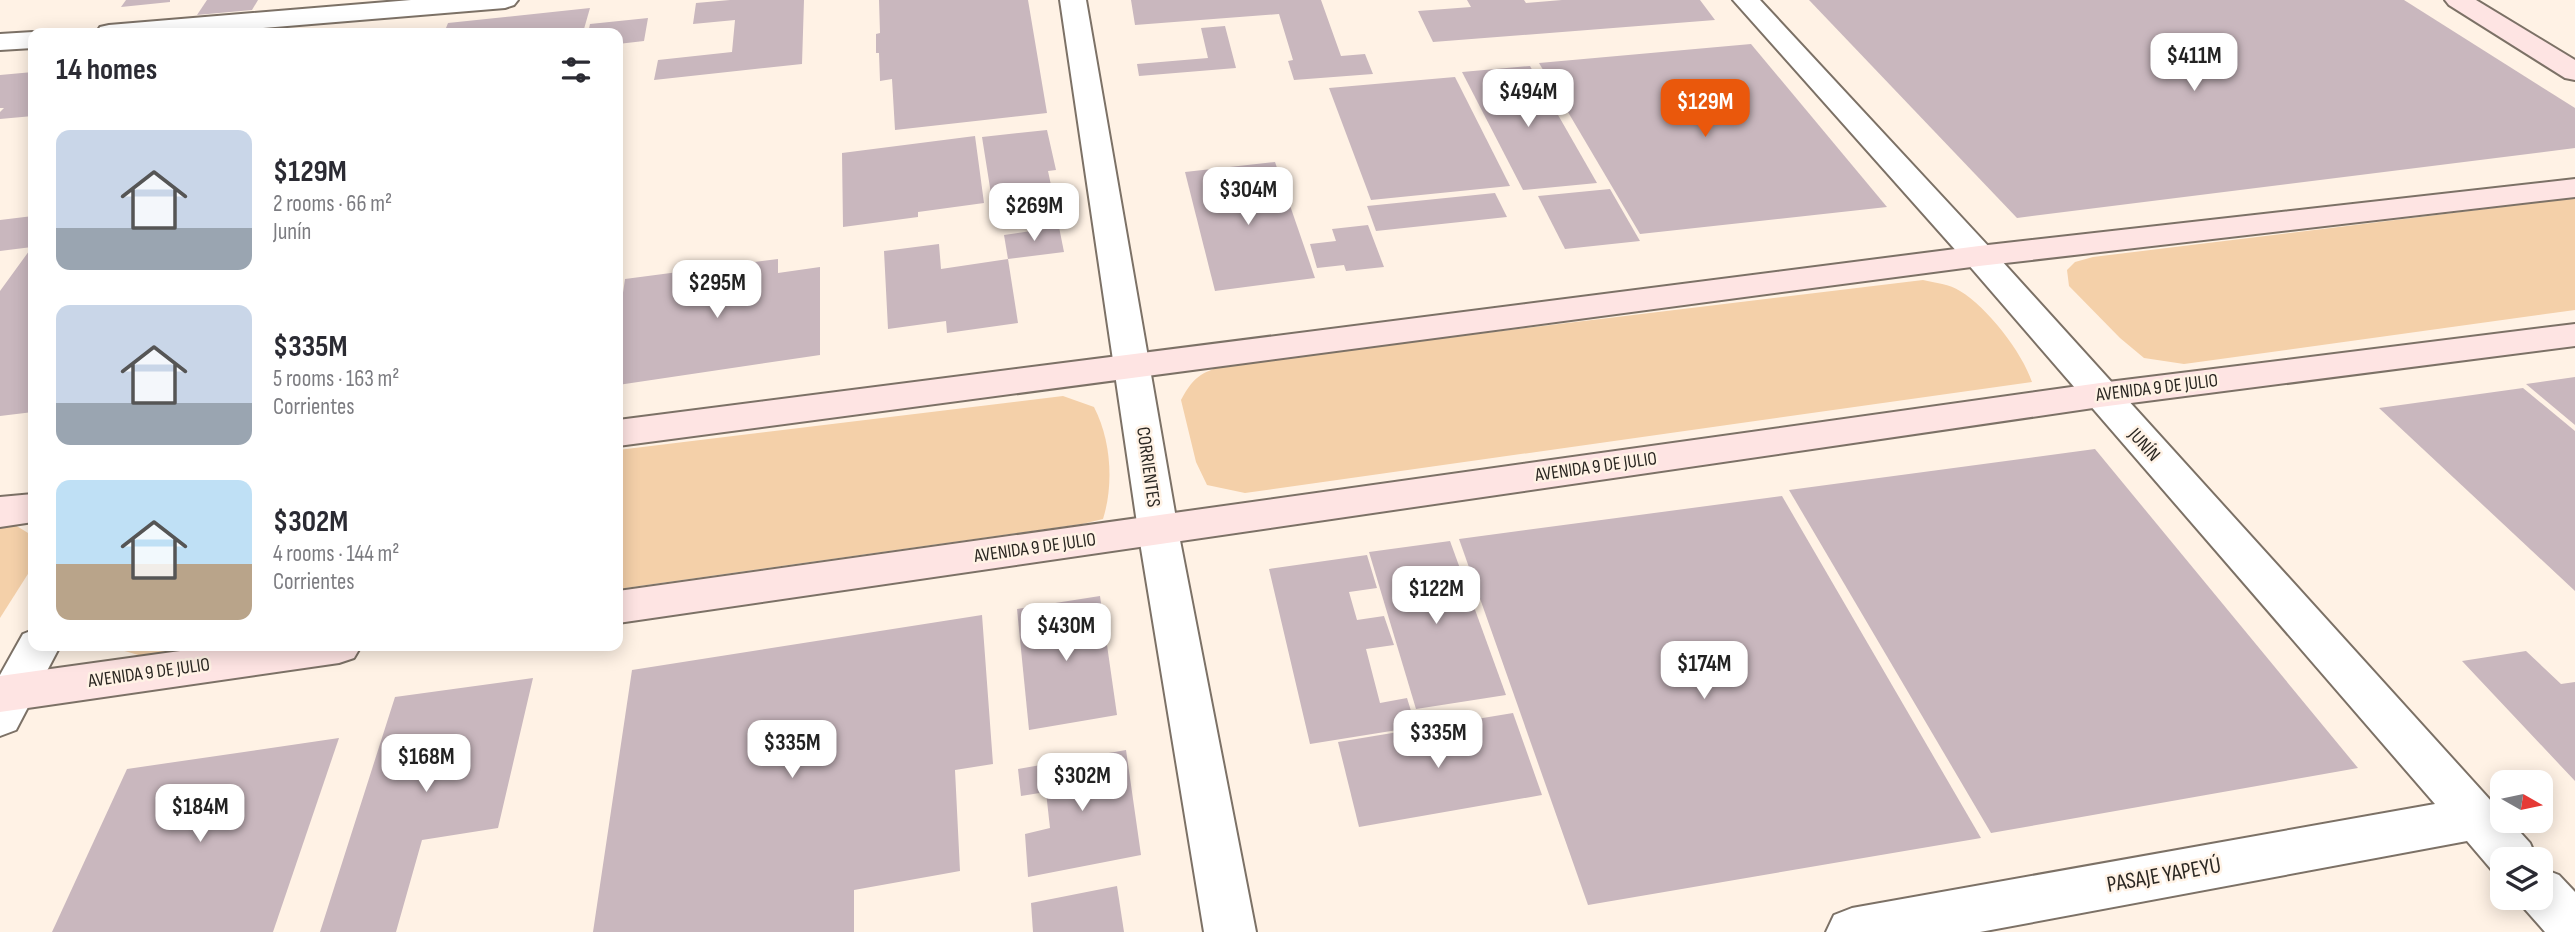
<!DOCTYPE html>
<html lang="en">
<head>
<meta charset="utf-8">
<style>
	:root { --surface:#fff; --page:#f2f2f3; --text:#2b2b33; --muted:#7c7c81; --accent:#ea580c }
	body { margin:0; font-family:"Sofia Sans Condensed",sans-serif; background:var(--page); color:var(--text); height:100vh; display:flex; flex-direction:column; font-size:26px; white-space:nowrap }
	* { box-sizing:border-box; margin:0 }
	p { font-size:23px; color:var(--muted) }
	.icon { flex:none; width:38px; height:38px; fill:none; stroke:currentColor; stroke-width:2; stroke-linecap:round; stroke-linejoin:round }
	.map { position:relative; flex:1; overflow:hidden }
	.side { position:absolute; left:28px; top:28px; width:595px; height:623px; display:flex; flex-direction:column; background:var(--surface); border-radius:14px; box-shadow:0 4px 18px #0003 }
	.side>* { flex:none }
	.needle { width:46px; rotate:99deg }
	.buttons { position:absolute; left:2490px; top:770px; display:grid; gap:14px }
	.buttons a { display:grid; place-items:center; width:63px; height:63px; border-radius:14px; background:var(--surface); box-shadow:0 4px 18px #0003; font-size:35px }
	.price { position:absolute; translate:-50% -60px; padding:0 16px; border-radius:14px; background:#fff; color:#222; font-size:23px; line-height:46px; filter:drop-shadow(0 2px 4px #0008) }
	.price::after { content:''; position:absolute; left:50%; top:42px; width:21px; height:16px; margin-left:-10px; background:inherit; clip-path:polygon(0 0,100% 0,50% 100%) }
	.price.current { background:var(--accent); color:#fff }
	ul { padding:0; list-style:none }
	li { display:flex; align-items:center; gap:21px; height:175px; padding:0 28px }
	li span { display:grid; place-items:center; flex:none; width:196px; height:140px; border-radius:14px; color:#555 }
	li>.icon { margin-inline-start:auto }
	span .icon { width:84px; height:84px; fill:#fffc; stroke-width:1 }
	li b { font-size:30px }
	h2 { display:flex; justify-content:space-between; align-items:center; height:84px; padding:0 28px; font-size:30px }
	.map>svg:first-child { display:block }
</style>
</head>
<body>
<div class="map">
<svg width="2575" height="932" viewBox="0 0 2575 932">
	<rect width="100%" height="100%" fill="#fff2e5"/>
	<g fill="#f4d0a9">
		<path d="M2575,198V310L2184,364L2144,358L2120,338L2069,286L2067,270L2075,262L2093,257Z"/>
		<path d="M1923,280C1935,283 1950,284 1960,291C1987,307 2022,352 2032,382L1245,493L1207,485L1196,462L1181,400C1195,374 1203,372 1230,364Z"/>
		<path d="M1063,396L1094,407C1111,440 1114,484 1103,519L1082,524L618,589V450Z"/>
		<path d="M15,525L33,536V566L0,618V527Z"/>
		<path d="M107,646H214L142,656Z"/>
	</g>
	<g fill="#c9b7be">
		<path d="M126,0H170V2L121,7Z"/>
		<path d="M207,0H258L252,10L197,15Z"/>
		<path d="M730,0H804L802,64L654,80L658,60L732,52L735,20L693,24L696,3Z"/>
		<path d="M879,0H1028L1047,113L895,130L892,79L880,81L879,53H876V34L880,33Z"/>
		<path d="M1131,0H1321L1341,56L1365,54L1373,74L1294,80L1288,61L1293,60L1279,14L1135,25Z"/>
		<path d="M1467,0H1524L1526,3L1562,0H1700L1715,20L1433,42L1418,11L1471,7Z"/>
		<path d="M1809,0H2404L2575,108V148L2017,218Z"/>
		<path d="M590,8L584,29L541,33H444L448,23Z"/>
		<path d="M648,18L644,41L618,44V33H588L590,24Z"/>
		<path d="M1225,26L1236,68L1139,76L1137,64L1208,58L1201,28Z"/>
		<path d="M1751,44L1887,207L1640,234L1539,63Z"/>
		<path d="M1530,66L1597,183L1523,190L1462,72Z"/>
		<path d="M33,72V116L0,119V112L4,108H0V75Z"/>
		<path d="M1455,77L1510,186L1371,200L1329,88Z"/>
		<path d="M1047,130L1056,170L1048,171L1055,204L994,213L982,137Z"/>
		<path d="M975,136L984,203L918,212V217L843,227L842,153Z"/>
		<path d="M1275,162L1315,278L1215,291L1185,172Z"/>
		<path d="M1610,189L1640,241L1565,249L1538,196Z"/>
		<path d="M1495,193L1507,217L1376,231L1367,206Z"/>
		<path d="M33,216V412L0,416V291L32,247L0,251V220Z"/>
		<path d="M1368,225L1384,267L1346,271L1344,265L1317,268L1310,244L1336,241L1332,229Z"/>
		<path d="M1059,227L1064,252L1008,259L1004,235Z"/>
		<path d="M939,244L941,269L1008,259L1018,323L947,333L946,321L888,329L884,251Z"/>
		<path d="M778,259V273L820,267V355L618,385V327L625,279Z"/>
		<path d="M2575,377V425L2526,384Z"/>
		<path d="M2523,388L2575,431V591L2379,408Z"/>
		<path d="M2095,449L2358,768L1991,833L1789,490Z"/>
		<path d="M1782,496L1981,838L1588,905L1459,539Z"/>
		<path d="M1450,541L1506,695L1416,709L1369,552Z"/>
		<path d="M1367,555L1377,588L1349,592L1357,620L1384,616L1394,645L1366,649L1380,703L1407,698L1416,727L1310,744L1269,569Z"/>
		<path d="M1100,596L1117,715L1029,730L1017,609Z"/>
		<path d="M982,615L993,764L955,770L960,871L854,890V932H593L632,670Z"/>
		<path d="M2526,651L2561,684L2575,682V781L2462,661Z"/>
		<path d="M533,678L498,828L422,840L396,932H320L395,697Z"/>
		<path d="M1513,713L1542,795L1359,827L1338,742Z"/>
		<path d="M339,738L273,932H52L127,769Z"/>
		<path d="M1126,750L1141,855L1028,877L1025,834L1050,828L1046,792L1021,796L1018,769Z"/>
		<path d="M1117,886L1124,932H1033L1031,903Z"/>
	</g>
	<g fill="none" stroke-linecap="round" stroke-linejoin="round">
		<g stroke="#7c7166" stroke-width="4">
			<g id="minor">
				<path d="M411,0H518L514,5L505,8L202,33H96L100,27L109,25Z"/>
				<path d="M1060,0H1086L1178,530L1256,932H1204L1138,530Z"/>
				<path d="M1733,0H1760L1991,249L2502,813V821H2510L2530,843L2537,859H2502V877L2496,875L2467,841L1980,932H1826L1834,915L1852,908L2435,804L1967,263Z"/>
				<path d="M33,32L38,33H33V48L0,50V34Z"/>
				<path d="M33,630V646H60L16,730L0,736V675L23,634Z"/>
				<path d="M2541,868L2559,875L2575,892V932H2545L2523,907L2519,898H2541Z"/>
			</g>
		</g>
		<g stroke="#7c7166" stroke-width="4">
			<g id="secondary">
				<path d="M2445,0H2476L2575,60V80L2565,78L2449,5Z"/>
				<path d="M2575,179V197L1979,266L618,446V420L1979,246Z"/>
				<path d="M2575,324V346L2100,407L618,623V591L2100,383Z"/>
				<path d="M33,494V522L0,527V497Z"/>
				<path d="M216,646H361L354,658L339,663L0,712V676Z"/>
			</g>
		</g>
		<use href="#minor" fill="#fff" fill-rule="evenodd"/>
		<use href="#secondary" fill="#fee4e3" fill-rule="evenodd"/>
	</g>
	<g text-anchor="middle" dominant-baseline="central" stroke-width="5" stroke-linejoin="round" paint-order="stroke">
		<g font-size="19" fill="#2b2722" stroke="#fff2e5">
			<text transform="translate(2157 388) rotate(-7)">AVENIDA 9 DE JULIO</text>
			<text transform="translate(2144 445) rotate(48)">JUNÍN</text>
			<text transform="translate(1148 467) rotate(82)">CORRIENTES</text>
			<text transform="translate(1596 467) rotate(-8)">AVENIDA 9 DE JULIO</text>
			<text transform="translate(1035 548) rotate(-8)">AVENIDA 9 DE JULIO</text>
			<text transform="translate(149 673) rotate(-8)">AVENIDA 9 DE JULIO</text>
		</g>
		<g font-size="23" fill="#2b2722" stroke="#fff2e5">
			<text transform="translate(2164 875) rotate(-10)">PASAJE YAPEYÚ</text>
		</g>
	</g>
</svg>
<div class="buttons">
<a><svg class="needle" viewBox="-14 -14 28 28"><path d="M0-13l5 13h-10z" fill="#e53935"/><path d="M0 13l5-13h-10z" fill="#7c7c81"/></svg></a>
<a><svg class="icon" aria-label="layers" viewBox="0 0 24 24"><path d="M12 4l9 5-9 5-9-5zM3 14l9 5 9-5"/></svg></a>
</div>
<b class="price" style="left:2194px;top:93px">$411M</b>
<b class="price" style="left:1528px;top:129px">$494M</b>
<b class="price current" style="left:1705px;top:139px">$129M</b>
<b class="price" style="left:1248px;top:227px">$304M</b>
<b class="price" style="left:1034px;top:243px">$269M</b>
<b class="price" style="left:717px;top:320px">$295M</b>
<b class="price" style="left:1436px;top:626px">$122M</b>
<b class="price" style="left:1066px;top:663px">$430M</b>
<b class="price" style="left:1704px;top:701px">$174M</b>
<b class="price" style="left:1438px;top:770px">$335M</b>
<b class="price" style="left:792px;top:780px">$335M</b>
<b class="price" style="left:426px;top:794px">$168M</b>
<b class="price" style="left:1082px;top:813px">$302M</b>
<b class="price" style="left:200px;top:844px">$184M</b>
<section class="side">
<h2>14 homes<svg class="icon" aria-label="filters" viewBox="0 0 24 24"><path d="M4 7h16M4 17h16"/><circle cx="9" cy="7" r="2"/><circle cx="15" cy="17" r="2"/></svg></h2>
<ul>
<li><span style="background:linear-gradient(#c9d6e8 70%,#9aa5b1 0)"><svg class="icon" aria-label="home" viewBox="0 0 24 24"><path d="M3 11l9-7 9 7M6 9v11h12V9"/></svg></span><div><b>$129M</b><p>2 rooms · 66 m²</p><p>Junín</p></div></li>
<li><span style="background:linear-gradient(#c9d6e8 70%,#9aa5b1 0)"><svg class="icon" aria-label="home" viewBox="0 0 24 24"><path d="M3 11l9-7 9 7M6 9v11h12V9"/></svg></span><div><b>$335M</b><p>5 rooms · 163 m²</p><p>Corrientes</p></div></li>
<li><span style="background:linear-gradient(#bfe0f5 60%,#b9a48a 0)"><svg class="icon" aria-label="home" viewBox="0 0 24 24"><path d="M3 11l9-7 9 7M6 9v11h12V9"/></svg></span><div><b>$302M</b><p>4 rooms · 144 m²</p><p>Corrientes</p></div></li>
</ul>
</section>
</div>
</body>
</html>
